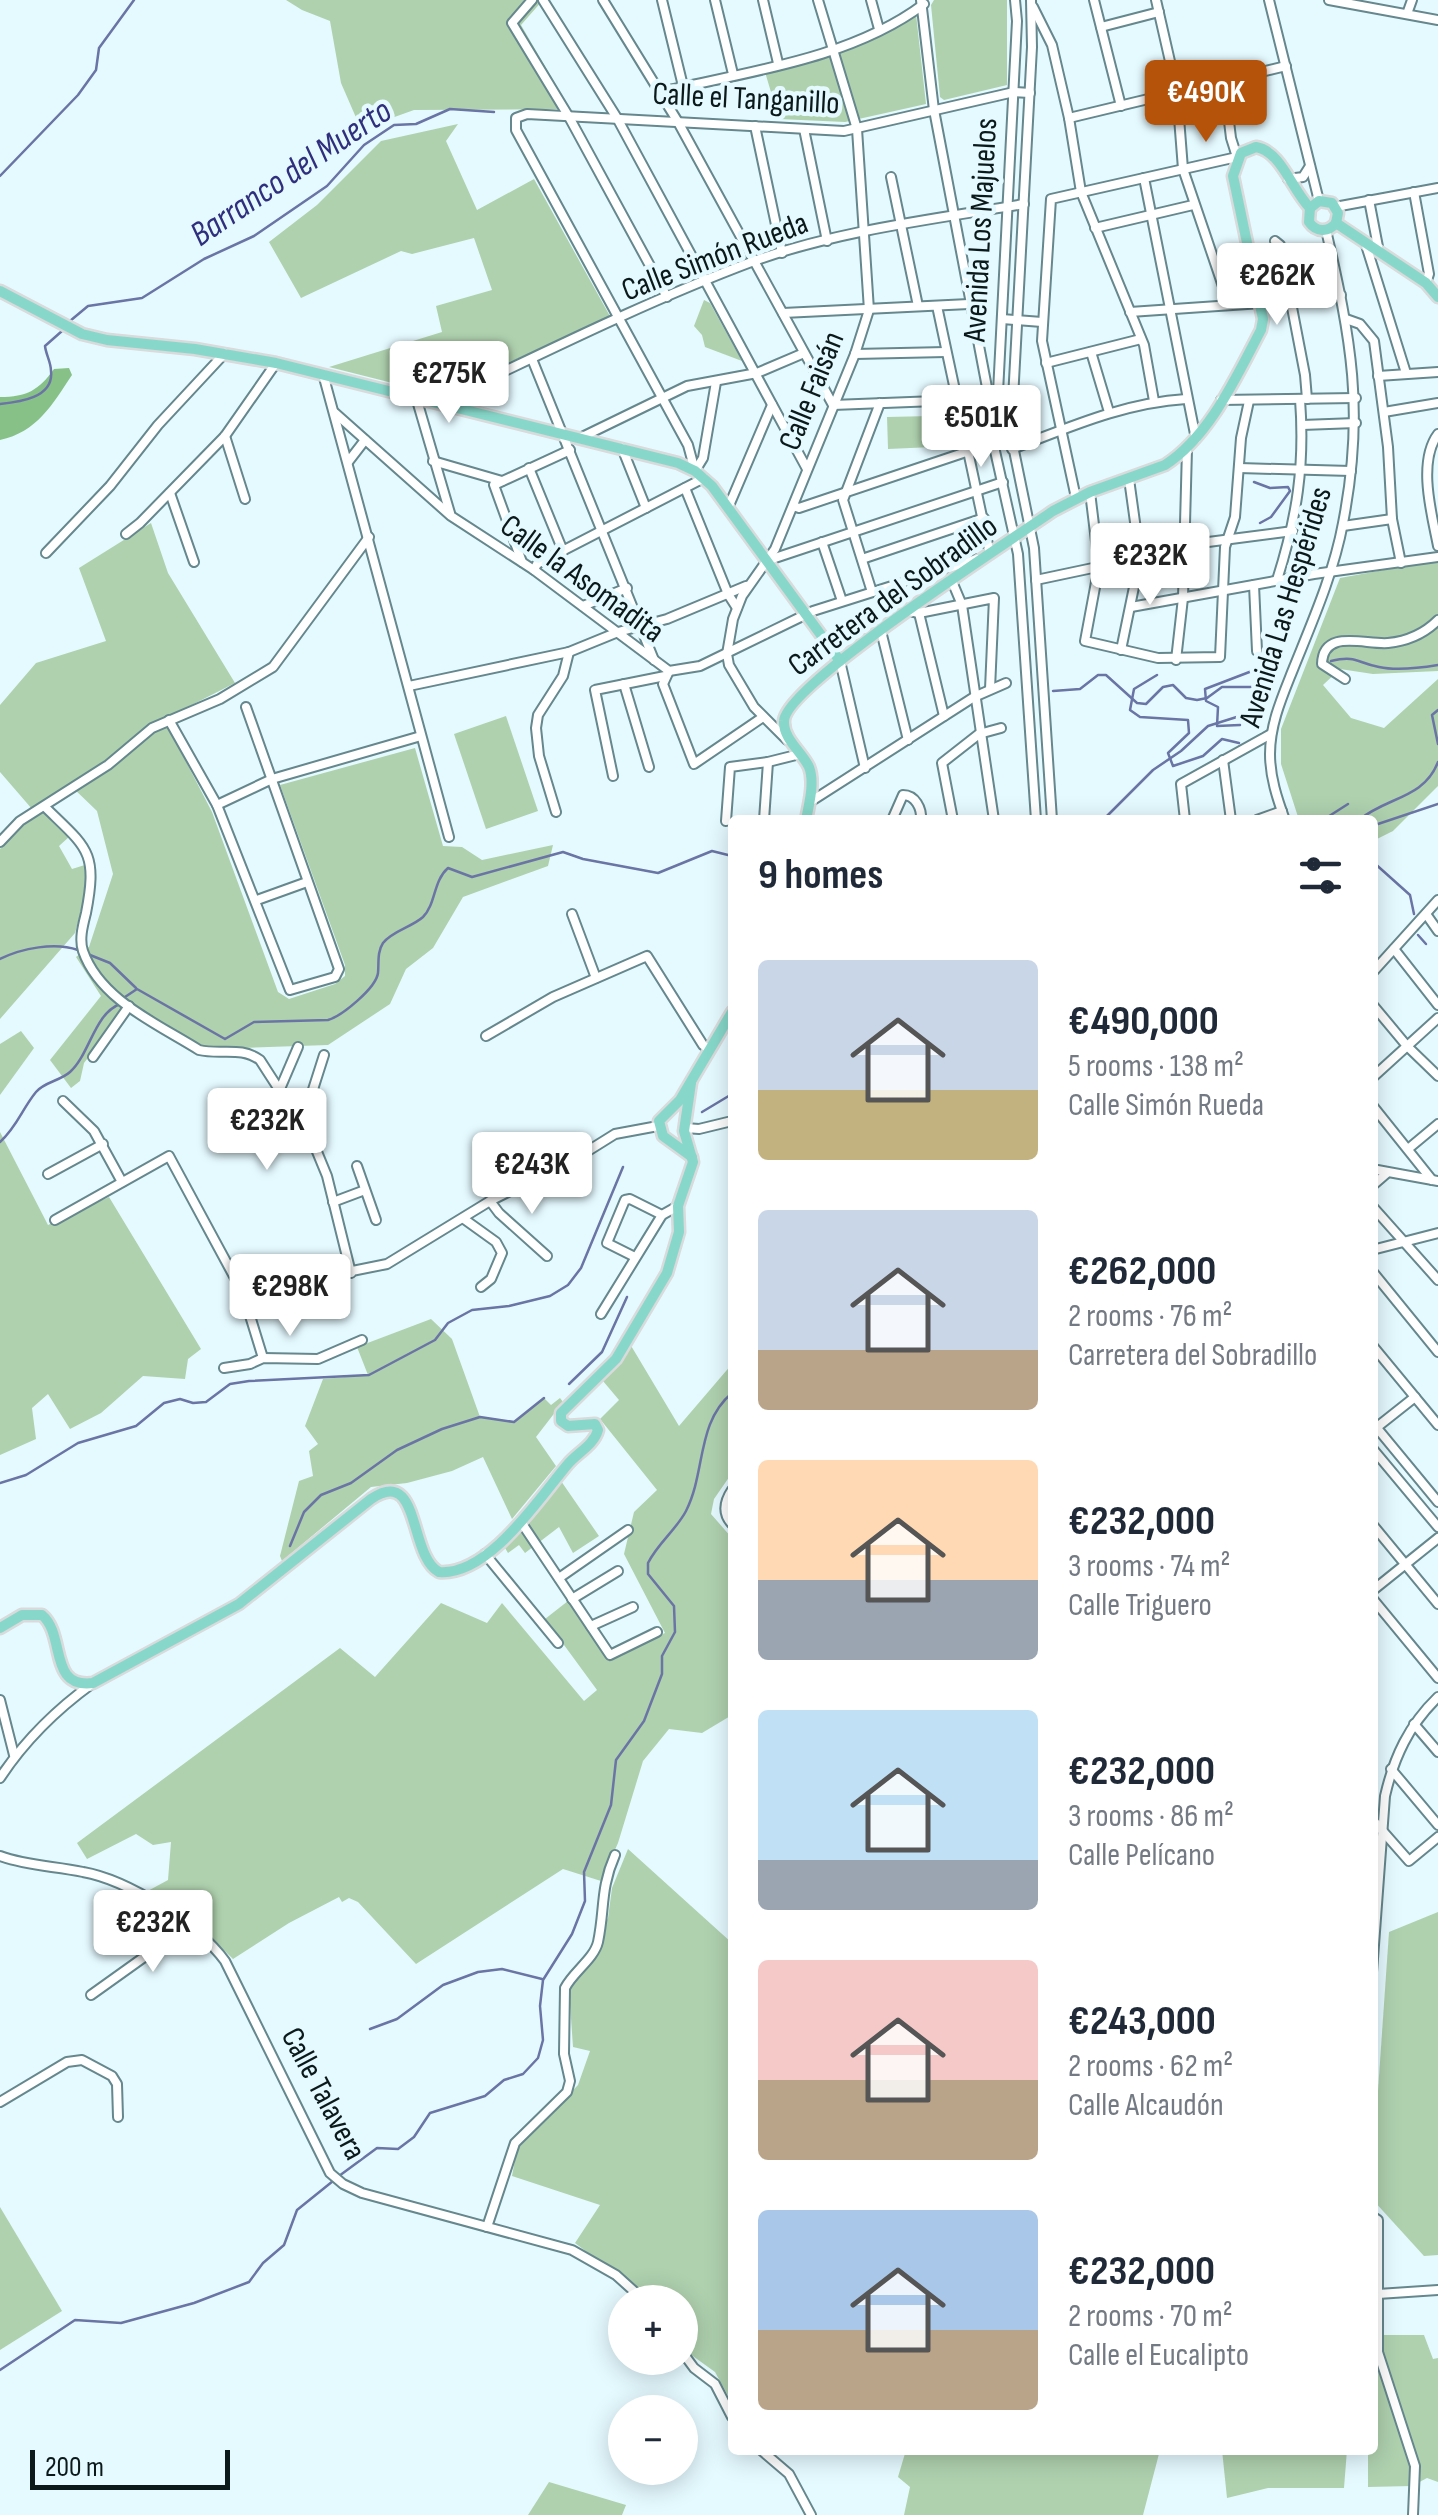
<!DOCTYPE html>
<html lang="en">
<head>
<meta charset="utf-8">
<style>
	:root { --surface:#fff; --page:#f6f6f7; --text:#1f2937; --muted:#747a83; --accent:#b45309 }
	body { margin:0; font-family:"Sofia Sans Condensed",sans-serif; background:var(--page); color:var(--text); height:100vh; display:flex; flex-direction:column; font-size:38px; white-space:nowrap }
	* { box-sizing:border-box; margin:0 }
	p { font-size:32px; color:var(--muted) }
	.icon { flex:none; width:55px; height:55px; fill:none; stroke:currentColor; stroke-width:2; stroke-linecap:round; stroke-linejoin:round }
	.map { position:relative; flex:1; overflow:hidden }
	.sheet { position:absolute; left:728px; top:815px; width:650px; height:1640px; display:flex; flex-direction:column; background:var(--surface); border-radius:10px; box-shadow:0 5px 25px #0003 }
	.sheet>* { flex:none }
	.buttons { position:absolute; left:608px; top:2285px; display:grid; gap:20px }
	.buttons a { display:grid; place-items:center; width:90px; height:90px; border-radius:50%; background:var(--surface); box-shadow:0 5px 25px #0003; font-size:50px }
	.scale { position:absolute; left:30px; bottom:25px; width:200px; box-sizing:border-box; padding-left:10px; border:5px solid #0b191b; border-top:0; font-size:28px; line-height:35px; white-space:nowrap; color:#0b191b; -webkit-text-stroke:8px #e5faff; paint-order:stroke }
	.price { position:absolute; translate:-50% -85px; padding:0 22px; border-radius:10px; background:#fff; color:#222; font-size:32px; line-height:65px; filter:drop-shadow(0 2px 5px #0008) }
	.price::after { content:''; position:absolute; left:50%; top:60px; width:30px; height:22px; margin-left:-15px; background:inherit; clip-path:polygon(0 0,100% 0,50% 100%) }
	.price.selected { background:var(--accent); color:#fff }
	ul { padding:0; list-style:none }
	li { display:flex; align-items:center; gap:30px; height:250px; padding:0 30px }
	li span { display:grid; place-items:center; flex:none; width:280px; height:200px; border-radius:10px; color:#555 }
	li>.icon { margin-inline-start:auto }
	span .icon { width:120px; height:120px; fill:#fffc; stroke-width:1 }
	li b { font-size:42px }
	h2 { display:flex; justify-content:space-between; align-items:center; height:120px; padding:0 30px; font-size:42px }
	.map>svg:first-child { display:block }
</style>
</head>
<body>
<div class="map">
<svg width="1438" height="2515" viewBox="0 0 1438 2515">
	<rect width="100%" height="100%" fill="#e5faff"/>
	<g fill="#afd1ae">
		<path d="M286,0H543L521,25L570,109L414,110L361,129L341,83L330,21L302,10Z"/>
		<path d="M934,0H1007V85L944,100L940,97L931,5Z"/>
		<path d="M916,14L926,104L845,122L779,119L765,72L824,57Z"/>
		<path d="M458,124L446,141L477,210L534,179L611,318L436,394L329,367L442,332L436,306L492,290L474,238L412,254L401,251L301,298L269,242L317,205L381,141Z"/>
		<path d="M704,300L710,303L742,361L705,347L702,335L694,326Z"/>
		<path d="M932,416L933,447L888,449L887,417Z"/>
		<path d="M151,523L168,573L235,683L164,719L212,812L278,992L289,999L335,984L345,976V965L280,785L415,748L443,846L462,847L482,860L553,845L548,866L463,897L433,948L406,969L390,1004L328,1045L208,1049L129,1004L84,1063L80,1081L71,1088L50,1060L101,996L76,957L89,947L113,874L97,811L71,786L32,809L0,772V705L36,663L106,641L79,568Z"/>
		<path d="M1438,560V671L1373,674L1340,669L1323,685L1351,718L1384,728L1438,679V786L1393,831L1373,841L1372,820H1299L1281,764V729L1340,578Z"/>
		<path d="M506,716L538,811L486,829L454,734Z"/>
		<path d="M42,812L70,836L59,846L72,869L88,864L90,878L75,933L0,1019V849L18,829Z"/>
		<path d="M21,1031L34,1048L0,1095V1044Z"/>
		<path d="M0,1132L48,1225L109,1197L201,1349L188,1359L185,1379L143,1376L101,1413L70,1429L48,1394L32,1408L36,1439L0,1455Z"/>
		<path d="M431,1319L452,1339L480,1417L514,1422L544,1398L551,1405L560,1398L563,1402L536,1437L556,1466L512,1519L483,1457L452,1471L407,1483L371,1487L282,1561L280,1556L299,1481L313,1476L309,1451L318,1444L305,1426L323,1379L368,1375L357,1347Z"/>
		<path d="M630,1344L679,1426L732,1364V1473L714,1499L711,1514L732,1538V1715L702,1733L669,1729L643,1761L618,1843L601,1881L563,1869L416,1964L358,1902L349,1898L342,1902L339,1897L289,1923L233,1959L197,1924L144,1893L168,1880L171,1842L153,1845L136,1834L87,1859L77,1843L340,1648L375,1677L441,1603L487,1623L502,1603L584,1701L597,1690L545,1619L568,1601L608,1658L665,1633L624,1554L634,1512L657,1490L600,1419L619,1400L603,1381Z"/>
		<path d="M561,1481L599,1536L573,1553L559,1527L525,1553L519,1545L508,1553L505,1548Z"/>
		<path d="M628,1849L732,1943V2403L715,2372L690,2354L680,2336V2302H653L575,2243L600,2205L512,2176L517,2149L578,2085L590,2051L573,2047L569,1990L608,1918L612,1888Z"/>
		<path d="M1438,1912V2255L1424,2256L1373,2200V2163L1389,1932Z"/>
		<path d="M0,2207L62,2311L0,2350Z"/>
		<path d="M1373,2335H1424L1433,2359L1438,2358V2482L1427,2478L1412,2486L1368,2487V2450H1372Z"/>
		<path d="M906,2450H1160L1143,2515H904L910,2487L898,2477Z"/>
		<path d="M1222,2450H1347L1344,2488H1268L1227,2498Z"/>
		<path d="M549,2482L626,2505L622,2515H528Z"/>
	</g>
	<path fill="#88c188" d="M69,368L72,375C52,405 37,432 0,440V397C27,397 39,390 54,369Z"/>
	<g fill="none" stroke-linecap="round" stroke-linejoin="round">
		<g stroke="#6a74a5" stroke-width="2.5">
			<path d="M0,176L78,95L96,70L99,48L134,0"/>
			<path d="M70,321L88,306L142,298L204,259L254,236L327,186L364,145L394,125L416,124L450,109L494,112"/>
			<path d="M0,404C19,402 54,398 51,371C51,362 46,355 45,346L62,331"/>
			<path d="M1254,482L1270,488L1288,487L1290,491L1271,517L1260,523"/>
			<path d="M1331,661C1357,655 1357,663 1379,667C1397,671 1420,668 1438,665"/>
			<path d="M1157,675L1134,689L1130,710L1140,717L1188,720L1189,733L1168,753L1173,766L1203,756L1222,739L1239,743"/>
			<path d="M1053,691L1080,689L1098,675H1106L1137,703L1146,704L1163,687L1173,685L1186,698L1197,700L1207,698L1222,687H1262"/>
			<path d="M1438,710L1432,715L1438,744"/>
			<path d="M1240,725L1217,726L1218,707L1206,701L1205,689L1252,671"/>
			<path d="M1103,820L1153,770L1181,751L1208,726L1243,715L1260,690"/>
			<path d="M1323,820L1348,804"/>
			<path d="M1359,820C1386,797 1424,799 1438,762"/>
			<path d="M1372,826L1438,804"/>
			<path d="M1372,861L1410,895L1414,914"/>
			<path d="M1418,935L1426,944"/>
			<path d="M85,953L110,963L136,988"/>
			<path d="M0,959C22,948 55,942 78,950"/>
			<path d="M125,997L137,989L225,1039L254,1022L328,1020C342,1016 376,988 378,973C379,963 377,952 383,943C392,931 412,927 423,917C436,904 433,881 448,868L472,877L563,852L583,859L658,873L712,851L732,856"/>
			<path d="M702,1112L732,1094"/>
			<path d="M0,1142C17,1127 22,1109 36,1092C44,1082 60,1081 70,1072C90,1054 94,1014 120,1004"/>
			<path d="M569,1384L602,1352L627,1297"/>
			<path d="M0,1483L26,1475L78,1443L136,1426L164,1403L180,1399L193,1403L206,1402L230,1384L249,1381L369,1375L435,1340L448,1323L472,1310L509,1306L550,1296L568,1285L581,1268L623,1167"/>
			<path d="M290,1546L304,1512L321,1495L351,1483L397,1450L442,1429L480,1417L514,1422L544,1398"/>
			<path d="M370,2029L397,2019L443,1985L478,1972L502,1969L542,1979"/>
			<path d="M339,2176L377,2148L398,2149L414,2137L430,2113L485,2096L504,2080L523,2074L538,2058L543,2040L540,2006L543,1980L572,1934L585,1901L584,1872L611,1805L616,1760L644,1721L662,1674V1656L675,1632L674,1606L648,1574V1563C658,1543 676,1530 686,1511C706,1472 696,1423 732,1393"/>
			<path d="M0,2370L75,2320L121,2323L194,2303L249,2282L263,2263L284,2245L297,2210L333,2181"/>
		</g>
		<g stroke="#65878d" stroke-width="12">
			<g id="minor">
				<path d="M532,0L512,23L569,117L667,297"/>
				<path d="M543,0L617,118L807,469"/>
				<path d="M603,0L678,122L833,405"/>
				<path d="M662,0L683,86"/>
				<path d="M715,0L733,74"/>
				<path d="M763,0L778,63"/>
				<path d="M871,0L879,29"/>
				<path d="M921,0L934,110L989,398"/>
				<path d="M1015,0L1017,21L995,451L1018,554L1036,820"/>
				<path d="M1031,0L1032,47L1011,436L1034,548L1052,820"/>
				<path d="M1094,0L1121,106"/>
				<path d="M1156,0L1177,92L1183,169L1229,304"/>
				<path d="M1269,0L1319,201"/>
				<path d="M1329,0L1438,20"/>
				<path d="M1033,7L1052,45L1069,118L1081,192L1144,345L1154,401"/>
				<path d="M1407,14L1412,0"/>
				<path d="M1101,27L1159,12"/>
				<path d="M660,92C746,72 851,59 924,4"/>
				<path d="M1069,118L1286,66"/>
				<path d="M755,126L782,253"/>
				<path d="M804,129L827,241"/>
				<path d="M891,177L918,306"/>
				<path d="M1144,178L1196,439"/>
				<path d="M1288,179L1303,177L1310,166"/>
				<path d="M1414,192L1429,274L1426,283"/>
				<path d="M1369,200L1379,252"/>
				<path d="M1335,207L1438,188"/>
				<path d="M1095,228L1193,205"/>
				<path d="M1275,241L1280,245L1305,375L1307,399"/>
				<path d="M1365,242L1406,373"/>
				<path d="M1291,298L1341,295"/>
				<path d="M937,306L990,554"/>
				<path d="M1130,312L1262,303"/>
				<path d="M783,313L969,304"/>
				<path d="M1002,319L1042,322"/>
				<path d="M1346,319L1360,324L1374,341L1388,447L1392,519L1401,563"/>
				<path d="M1091,352L1109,412"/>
				<path d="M855,354L946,352"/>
				<path d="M532,359L654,660"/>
				<path d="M1046,363L1141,339"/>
				<path d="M323,374L449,837"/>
				<path d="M1378,376L1438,372"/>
				<path d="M416,397L450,513"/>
				<path d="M1221,400L1356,398"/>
				<path d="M440,402C543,353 647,301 754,261C840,230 935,219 1024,204"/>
				<path d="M833,405L1013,398"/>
				<path d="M1384,412L1438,403"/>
				<path d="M335,413L451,516L534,570L669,671L700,666L813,611L977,559"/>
				<path d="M1302,425L1356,423"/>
				<path d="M1438,434C1417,462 1432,515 1438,546"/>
				<path d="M225,436L245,499"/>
				<path d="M580,438L687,386L757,373L804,353"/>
				<path d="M622,448L646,508"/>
				<path d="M1012,449C1070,427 1123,403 1186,399"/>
				<path d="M433,461L502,481"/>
				<path d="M348,462L365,440"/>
				<path d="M529,468L563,551"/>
				<path d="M1239,468L1351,471"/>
				<path d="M695,471L688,445L516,130V118L527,114L844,131L1014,92L1030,93"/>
				<path d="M695,471L703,458L716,382"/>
				<path d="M685,488L728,594L737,608"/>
				<path d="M1090,492L1099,566L1085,641L1158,658L1220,657L1225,547L1235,517L1241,438L1249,401"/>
				<path d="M170,493L194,562"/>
				<path d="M1076,498L1042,341L1051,199L1237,157L1231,138L1224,80"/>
				<path d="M793,506L799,508L969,451"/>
				<path d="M728,508L772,405"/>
				<path d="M1343,526L1392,519"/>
				<path d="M126,534L140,523L225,436L276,363"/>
				<path d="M822,542L842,601"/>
				<path d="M1185,545L1293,531"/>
				<path d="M46,553L110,486L158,425L225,353"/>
				<path d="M862,559L984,518"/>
				<path d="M766,561L1003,482"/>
				<path d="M522,562L494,485L570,450"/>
				<path d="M534,570L537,564L704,478"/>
				<path d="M951,579L962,605L994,820"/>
				<path d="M1036,580L1140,558"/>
				<path d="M1277,580C1297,517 1305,466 1300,399"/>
				<path d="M1254,585L1257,651"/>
				<path d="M872,592L843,500L880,403"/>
				<path d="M583,606L627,588"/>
				<path d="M1131,607L1314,574L1438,557"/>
				<path d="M909,611L919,613L994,598L990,689"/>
				<path d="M919,613L944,716"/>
				<path d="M881,631L908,740"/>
				<path d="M1121,650L1140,558L1129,479"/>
				<path d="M1176,660L1183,598L1187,449"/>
				<path d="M840,661L865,768"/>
				<path d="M669,671L663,684L694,764L763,717"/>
				<path d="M1345,679L1322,664C1323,628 1365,645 1388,643C1408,641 1424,634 1438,620"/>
				<path d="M624,684L649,767"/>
				<path d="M409,686L569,652L618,632L667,619L746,586"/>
				<path d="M169,720L217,805L290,990L335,977L339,969L246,707"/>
				<path d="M787,740L754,707L729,665L727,654L733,619L742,596L775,549L855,354L869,310L857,129L818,0"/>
				<path d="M1223,760L1231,820"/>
				<path d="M613,776L595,690L665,676"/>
				<path d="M810,802L974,697L1006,683"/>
				<path d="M217,805L272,779L421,736"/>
				<path d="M45,807C87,848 98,851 86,913C83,925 79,939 83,951C100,1000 158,1024 199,1050C221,1055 241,1046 260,1060L313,1142L327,1176L351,1273"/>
				<path d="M556,812L539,756L536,728L538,715L563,676L569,652"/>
				<path d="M764,820L768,762"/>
				<path d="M892,820L903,795C915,795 922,808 921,820"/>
				<path d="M953,820L942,763L979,734L1001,728"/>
				<path d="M1185,820L1181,784L1271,734"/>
				<path d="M1257,820L1282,811"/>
				<path d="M1285,820C1277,798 1270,777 1270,754C1270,723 1283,695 1294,667C1313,620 1334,572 1343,523C1365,411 1351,339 1326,230"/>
				<path d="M726,821L730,767L768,762L800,754"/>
				<path d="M0,842L20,821L108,765L152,728L220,699L273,667L369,537"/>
				<path d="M257,900L307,882"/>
				<path d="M572,914L596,978"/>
				<path d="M1426,914L1438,931"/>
				<path d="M1394,949L1438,1005"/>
				<path d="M1372,973L1438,900"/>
				<path d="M1372,1004L1407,1046L1438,1076"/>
				<path d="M486,1036L553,997L647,956L703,1045L710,1050"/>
				<path d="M93,1057L129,1006"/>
				<path d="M1372,1078L1438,1018"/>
				<path d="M280,1089L298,1047"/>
				<path d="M63,1101L94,1131L122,1182"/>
				<path d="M1372,1105L1432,1180"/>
				<path d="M255,1124L265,1154L302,1124L324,1055"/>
				<path d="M685,1128L699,1129L732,1121"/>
				<path d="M1408,1149L1438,1124"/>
				<path d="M357,1166L376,1220"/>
				<path d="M1372,1169L1438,1181"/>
				<path d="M48,1174L103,1144"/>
				<path d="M1372,1186L1387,1173"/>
				<path d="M490,1201L499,1213L547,1256"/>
				<path d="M333,1202L365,1190"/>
				<path d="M1372,1206L1438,1280"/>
				<path d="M464,1219L496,1242L502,1253L491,1279L481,1287"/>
				<path d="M55,1220L169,1156L243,1293L263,1358"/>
				<path d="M1372,1250L1438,1233"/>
				<path d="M635,1257L607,1243L625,1200L630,1199L662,1215"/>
				<path d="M1372,1271L1438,1352"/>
				<path d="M243,1293L387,1264L490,1201L575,1159L615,1134L658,1126"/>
				<path d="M601,1314L662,1215L678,1206"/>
				<path d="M1372,1345L1438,1425"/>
				<path d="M224,1368L250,1364L263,1358L318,1359L362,1340"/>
				<path d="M1372,1422L1438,1502"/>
				<path d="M1372,1431L1415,1397"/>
				<path d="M1372,1448L1438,1527"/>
				<path d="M732,1490C724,1502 722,1513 732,1524"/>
				<path d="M521,1522L610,1655L657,1632"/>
				<path d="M1372,1524L1438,1604"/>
				<path d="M485,1554L558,1643"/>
				<path d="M559,1578L628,1530"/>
				<path d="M1372,1591L1438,1538"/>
				<path d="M1372,1598L1438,1678"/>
				<path d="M572,1599L618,1571"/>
				<path d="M591,1626L633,1607"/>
				<path d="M0,1700L14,1755"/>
				<path d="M1414,1724L1438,1752"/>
				<path d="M1391,1769L1438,1825"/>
				<path d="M0,1778C25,1740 57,1709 93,1683"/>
				<path d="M1372,1819L1409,1861L1438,1837"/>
				<path d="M0,1856C27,1866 55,1866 83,1872C128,1880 198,1924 225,1961L330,2173L343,2184L362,2193L572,2250L616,2275L646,2302"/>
				<path d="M1372,1972L1385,1796C1394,1757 1409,1725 1438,1697"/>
				<path d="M91,1995L189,1925"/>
				<path d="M0,2102L67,2062L82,2060L112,2076L117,2084L118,2117"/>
				<path d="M1372,2216L1378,2220V2352L1415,2466L1413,2515"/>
				<path d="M487,2227L515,2143L567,2092L570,2081L564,2054L565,1988C573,1972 594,1959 598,1942C605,1909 600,1889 615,1855"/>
				<path d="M1378,2294L1438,2290"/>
				<path d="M680,2349L694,2368L715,2384L732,2417"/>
				<path d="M761,2450L789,2474L811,2515"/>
			</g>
		</g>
		<g stroke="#d8dadb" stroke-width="15">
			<g id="major">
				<path d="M1310,208L1309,222C1316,232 1328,233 1336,223"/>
				<path d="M1310,208L1319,201L1332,203L1338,213L1336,223"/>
				<path d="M1336,223L1426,283L1438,297"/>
				<path d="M0,291L82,334L107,340L195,349L276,363L678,463L695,471L712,486L840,661"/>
				<path d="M806,820C809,804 815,782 809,767C802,752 783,739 784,721C785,685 1013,539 1053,511L1090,492L1165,465C1210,436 1236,377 1261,330L1263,319L1233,176L1241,153L1256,147C1281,151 1292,190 1310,208"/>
				<path d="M692,1157L663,1136L659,1121L680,1100L732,1012"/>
				<path d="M0,1628L22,1615H42C66,1635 48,1689 93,1683L239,1604L371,1499C421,1465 408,1555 439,1572C489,1576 539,1498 568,1464C577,1453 594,1445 598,1430L595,1424L568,1426L561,1421V1413L616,1359L667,1273L679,1232L678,1206L693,1162L684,1131L691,1083"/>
			</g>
		</g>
		<use href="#minor" stroke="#fff" stroke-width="8"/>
		<use href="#major" stroke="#87d8ca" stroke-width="10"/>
	</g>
	<g text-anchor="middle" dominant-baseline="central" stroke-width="9" stroke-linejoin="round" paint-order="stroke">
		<g font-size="32" fill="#0b191b" stroke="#e5faff">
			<text transform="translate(746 99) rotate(3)">Calle el Tanganillo</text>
			<text transform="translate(981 230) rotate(-87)">Avenida Los Majuelos</text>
			<text transform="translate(715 257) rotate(-21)">Calle Simón Rueda</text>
			<text transform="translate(812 391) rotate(-68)">Calle Faisán</text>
			<text transform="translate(582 579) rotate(36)">Calle la Asomadita</text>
			<text transform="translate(893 596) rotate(-36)">Carretera del Sobradillo</text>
			<text transform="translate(1286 607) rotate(-73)">Avenida Las Hespérides</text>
			<text transform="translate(323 2094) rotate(62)">Calle Talavera</text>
		</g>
		<g font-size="35" font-style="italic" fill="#302f7e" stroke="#e5faff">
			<text transform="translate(291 173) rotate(-34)">Barranco del Muerto</text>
		</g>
	</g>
</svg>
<div class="buttons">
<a>+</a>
<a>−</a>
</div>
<div class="scale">200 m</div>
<b class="price selected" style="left:1206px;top:145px">€490K</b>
<b class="price" style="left:1277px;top:328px">€262K</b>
<b class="price" style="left:449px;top:426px">€275K</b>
<b class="price" style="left:981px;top:470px">€501K</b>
<b class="price" style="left:1150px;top:608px">€232K</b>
<b class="price" style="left:267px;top:1173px">€232K</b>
<b class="price" style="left:532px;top:1217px">€243K</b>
<b class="price" style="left:290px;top:1339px">€298K</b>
<b class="price" style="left:153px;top:1975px">€232K</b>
<section class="sheet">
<h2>9 homes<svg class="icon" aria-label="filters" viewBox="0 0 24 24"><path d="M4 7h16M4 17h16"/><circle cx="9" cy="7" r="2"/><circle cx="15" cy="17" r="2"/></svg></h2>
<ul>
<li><span style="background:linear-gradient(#c9d6e8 65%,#c2b280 0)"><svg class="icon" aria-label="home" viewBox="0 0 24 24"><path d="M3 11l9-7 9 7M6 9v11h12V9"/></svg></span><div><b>€490,000</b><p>5 rooms · 138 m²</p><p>Calle Simón Rueda</p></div></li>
<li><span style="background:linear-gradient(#c9d6e8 70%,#b9a48a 0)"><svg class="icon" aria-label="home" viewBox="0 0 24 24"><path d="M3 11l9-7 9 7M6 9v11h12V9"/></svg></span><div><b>€262,000</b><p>2 rooms · 76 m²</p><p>Carretera del Sobradillo</p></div></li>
<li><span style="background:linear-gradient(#ffd9b3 60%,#9aa5b1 0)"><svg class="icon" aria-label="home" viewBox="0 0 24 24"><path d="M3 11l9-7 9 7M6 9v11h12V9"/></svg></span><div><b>€232,000</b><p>3 rooms · 74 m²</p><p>Calle Triguero</p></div></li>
<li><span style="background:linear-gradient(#bfe0f5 75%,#9aa5b1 0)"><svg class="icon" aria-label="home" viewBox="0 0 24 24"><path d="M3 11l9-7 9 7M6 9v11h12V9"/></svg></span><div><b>€232,000</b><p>3 rooms · 86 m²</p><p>Calle Pelícano</p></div></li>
<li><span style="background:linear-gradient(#f6c9c9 60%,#b9a48a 0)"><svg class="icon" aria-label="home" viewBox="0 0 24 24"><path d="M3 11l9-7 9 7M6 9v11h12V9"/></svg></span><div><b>€243,000</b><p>2 rooms · 62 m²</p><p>Calle Alcaudón</p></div></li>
<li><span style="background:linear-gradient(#a9c7e8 60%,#b9a48a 0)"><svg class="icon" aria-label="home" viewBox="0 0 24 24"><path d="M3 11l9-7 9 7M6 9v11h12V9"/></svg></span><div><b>€232,000</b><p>2 rooms · 70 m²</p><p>Calle el Eucalipto</p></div></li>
</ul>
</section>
</div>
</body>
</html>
